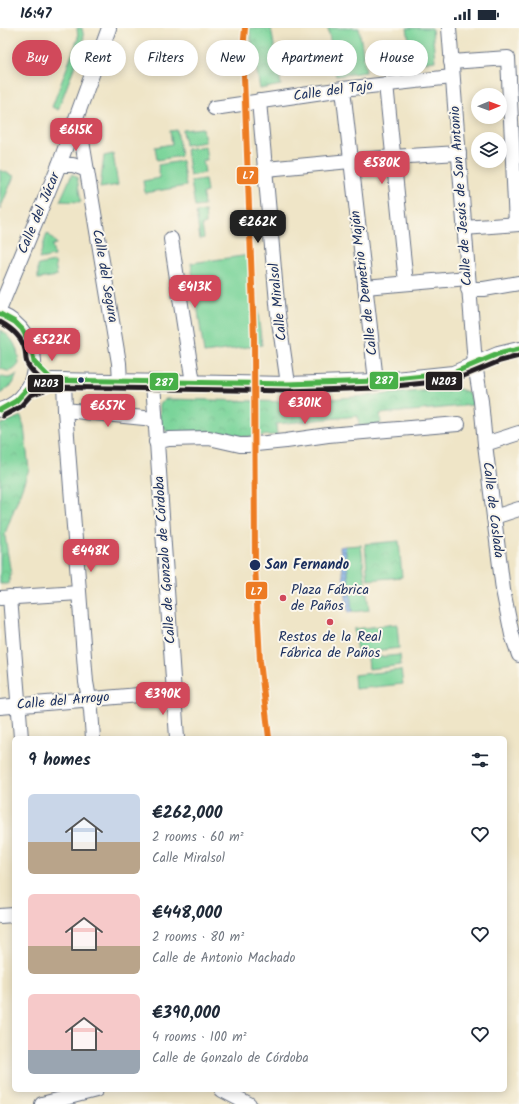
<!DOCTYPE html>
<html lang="en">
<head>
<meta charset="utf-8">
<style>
	:root { --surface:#fff; --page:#f2f2f3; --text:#1f2937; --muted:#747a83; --accent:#d1495b }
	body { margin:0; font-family:Kalam,sans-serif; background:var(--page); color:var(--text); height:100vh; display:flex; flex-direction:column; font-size:15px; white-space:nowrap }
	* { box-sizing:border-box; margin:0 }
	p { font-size:13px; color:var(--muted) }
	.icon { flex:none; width:22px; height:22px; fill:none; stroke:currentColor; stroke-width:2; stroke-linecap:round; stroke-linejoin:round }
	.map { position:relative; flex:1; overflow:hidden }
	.sheet { position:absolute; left:12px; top:708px; width:495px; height:356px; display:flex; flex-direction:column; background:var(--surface); border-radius:6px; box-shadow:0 2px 10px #0003 }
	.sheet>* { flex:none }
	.banner { position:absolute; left:12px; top:12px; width:495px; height:36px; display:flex; gap:8px }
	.needle { width:26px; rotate:89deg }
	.tools { position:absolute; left:471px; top:60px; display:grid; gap:8px }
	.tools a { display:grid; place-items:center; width:36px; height:36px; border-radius:50%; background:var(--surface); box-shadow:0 2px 10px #0003; font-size:20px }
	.price { position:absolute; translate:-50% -34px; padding:0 9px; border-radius:8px; background:var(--accent); color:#fff; font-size:13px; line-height:26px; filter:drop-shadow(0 1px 2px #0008) }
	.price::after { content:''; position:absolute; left:50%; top:24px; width:12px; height:9px; margin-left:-6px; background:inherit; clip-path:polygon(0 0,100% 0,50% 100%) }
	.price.current { background:#222; color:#fff }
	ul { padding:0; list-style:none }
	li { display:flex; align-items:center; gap:12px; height:100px; padding:0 16px }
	li span { display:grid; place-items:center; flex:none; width:112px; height:80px; border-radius:6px; color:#555 }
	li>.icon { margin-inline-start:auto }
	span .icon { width:48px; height:48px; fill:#fffc; stroke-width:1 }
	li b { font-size:17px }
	h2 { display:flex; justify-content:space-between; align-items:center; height:48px; padding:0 16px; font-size:17px }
	.chip { padding:0 14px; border-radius:18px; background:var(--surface); box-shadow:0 2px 10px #0003; font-size:14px; line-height:36px }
	.chip.current { background:var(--accent); color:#fff }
	.status { display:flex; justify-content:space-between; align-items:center; height:28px; padding:0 20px; background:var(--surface); direction:ltr }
	.status svg { height:11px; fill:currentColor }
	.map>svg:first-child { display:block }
</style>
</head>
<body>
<div class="status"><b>16:47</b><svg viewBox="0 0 49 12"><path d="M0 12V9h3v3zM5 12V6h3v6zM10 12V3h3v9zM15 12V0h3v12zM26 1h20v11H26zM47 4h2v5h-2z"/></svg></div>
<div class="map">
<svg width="519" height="1076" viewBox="0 0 519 1076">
	<defs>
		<pattern id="park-crowns" width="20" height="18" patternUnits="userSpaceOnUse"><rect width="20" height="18" fill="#7ad49a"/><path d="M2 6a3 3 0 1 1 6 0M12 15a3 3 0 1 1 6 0" fill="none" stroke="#69b687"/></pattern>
		<pattern id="water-rules" width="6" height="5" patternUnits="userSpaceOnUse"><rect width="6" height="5" fill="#7caee8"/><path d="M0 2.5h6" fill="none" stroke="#658ebf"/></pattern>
	</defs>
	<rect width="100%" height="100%" fill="#fbf7ec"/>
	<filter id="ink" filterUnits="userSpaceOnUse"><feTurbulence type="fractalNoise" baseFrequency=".025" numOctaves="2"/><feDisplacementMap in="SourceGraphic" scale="8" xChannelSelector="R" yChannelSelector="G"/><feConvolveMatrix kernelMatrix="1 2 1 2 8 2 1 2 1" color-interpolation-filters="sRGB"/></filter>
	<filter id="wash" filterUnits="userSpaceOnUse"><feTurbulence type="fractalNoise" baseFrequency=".012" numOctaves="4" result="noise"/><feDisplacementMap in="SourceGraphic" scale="16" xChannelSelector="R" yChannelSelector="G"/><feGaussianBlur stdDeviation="0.9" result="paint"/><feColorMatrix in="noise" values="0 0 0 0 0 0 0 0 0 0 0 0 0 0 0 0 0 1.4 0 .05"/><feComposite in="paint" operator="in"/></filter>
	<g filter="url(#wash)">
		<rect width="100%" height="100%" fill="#efe5c7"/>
		<g fill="#7ad49a" stroke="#4a827c">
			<path d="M77,0H82L84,10L80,20L81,21L58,82L52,79L78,10Z"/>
			<path d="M328,0H359L366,44L336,48Z"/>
			<path d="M407,0H432L435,33L413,36Z"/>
			<path d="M203,100L205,114L185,117L183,102Z"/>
			<path d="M177,102L181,128L157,132L155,119L172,116L170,103Z"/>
			<path d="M205,118L207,132H203L205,145L190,148L186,121Z"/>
			<path d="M113,126L118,157L100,160L104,128Z"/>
			<path d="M182,133L186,158L145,165L143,153L160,150L158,137Z"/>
			<path d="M0,142L14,148L0,181Z"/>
			<path d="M72,146L77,149L81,174L60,173Z"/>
			<path d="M205,151L207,164L203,165L204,178L195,179L191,153Z"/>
			<path d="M205,183L206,196L202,197L204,210L200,211L196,184Z"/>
			<path d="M47,205L56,215V216L52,217L54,228L39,231Z"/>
			<path d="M250,227L262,317L204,325L191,235Z"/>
			<path d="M55,234L57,248L38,251V237Z"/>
			<path d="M0,302C14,310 18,320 19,336C13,344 9,345 0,340Z"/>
			<path d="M17,346L13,356L0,366V348C7,351 11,351 17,346Z"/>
			<path d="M361,517L369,582L352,584L345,518Z"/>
			<path d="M397,596L399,620L357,625L354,601Z"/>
			<path d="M400,627L401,637L369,641L368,630Z"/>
			<path d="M401,642L403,656L355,661L354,647Z"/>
		</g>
		<g fill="url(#park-crowns)" stroke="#4a827c">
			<path d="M249,0H271L281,57L260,61Z"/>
			<path d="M456,360L468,364L471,370L473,377L380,386L381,396L359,398L358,388L276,396L277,407L237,409L209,403L170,405C157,400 160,386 160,375L166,371L297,374Z"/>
			<path d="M21,388L24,399L29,441L6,503L5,508L11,547L8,556H0V397Z"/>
			<path d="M399,513L402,549L368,552L365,516Z"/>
		</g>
		<path fill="url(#water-rules)" stroke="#4c6ea3" d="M345,518L352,584L348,585L340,519Z"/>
	</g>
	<g filter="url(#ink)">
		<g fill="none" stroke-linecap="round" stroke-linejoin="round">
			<g stroke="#656f83" stroke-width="16">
				<g id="minor">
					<path d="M449,0L475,336L481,373L485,416L503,562L512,607L519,627"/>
					<path d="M451,34L508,30L516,196"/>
					<path d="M386,56L406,255"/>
					<path d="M343,61L376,353"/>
					<path d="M259,73L278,286L288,356"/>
					<path d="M214,80L343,61L452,49"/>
					<path d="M70,109L82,113L119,335L120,354"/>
					<path d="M59,137H73L87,142"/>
					<path d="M266,141L392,129L459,125"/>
					<path d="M464,200L519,196"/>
					<path d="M171,211L193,355"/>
					<path d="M365,259L468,250"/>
					<path d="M468,261H484L519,255"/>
					<path d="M0,280L59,137L109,0"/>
					<path d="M0,286C44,304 47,367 0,382"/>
					<path d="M64,352L65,382L86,654L91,682L93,710"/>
					<path d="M153,355L177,710"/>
					<path d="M27,361L52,352L288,356L376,353L453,345L498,326L519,321"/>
					<path d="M65,382L154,391"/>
					<path d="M156,414L169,411L209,410L240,417H247L286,413L328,407L458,396"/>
					<path d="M485,416L519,405"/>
					<path d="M494,489L519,481"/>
					<path d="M10,569L21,710"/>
					<path d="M0,570L79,565"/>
					<path d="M0,679L174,664"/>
					<path d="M0,888L14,887"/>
					<path d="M222,1062L249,1076"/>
					<path d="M42,1076L96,1062"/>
				</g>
			</g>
			<use href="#minor" stroke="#fff" stroke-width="14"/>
			<g stroke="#fbf7ec" stroke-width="8">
				<g id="bus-1">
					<path d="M0,286L15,294L22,301L31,317L34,334L52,352L288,356L376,353L453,345L498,326L519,321"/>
					<path d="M0,382L16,373L27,361L52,352L84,353"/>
				</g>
			</g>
			<g stroke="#fbf7ec" stroke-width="8">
				<g id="bus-2">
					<path d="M0,294C11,300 22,308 25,322C26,326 25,333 28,337C31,343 46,357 51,359L288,363L376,360L454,352L500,333L519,328"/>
					<path d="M3,388L20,379L31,367L53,359L84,360"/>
				</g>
			</g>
			<use href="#bus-1" stroke="#48b048" stroke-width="5"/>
			<use href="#bus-2" stroke="#231f20" stroke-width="5"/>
			<g stroke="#fbf7ec" stroke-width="9">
				<path id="metro-1" d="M245,0L243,22L254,309L255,537L260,633L269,710"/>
			</g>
			<use href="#metro-1" stroke="#ed7b24" stroke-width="6"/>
		</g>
	</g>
	<g fill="#1b2f5e" stroke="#fbf7ec" stroke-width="1.5">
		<circle cx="81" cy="352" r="3.5"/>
		<circle cx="255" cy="537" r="6"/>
	</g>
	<g fill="#d1495b" stroke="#fbf7ec" stroke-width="1.5">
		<circle cx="283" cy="570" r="4"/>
		<circle cx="330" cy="594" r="4"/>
	</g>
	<g text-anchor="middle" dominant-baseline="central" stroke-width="4" stroke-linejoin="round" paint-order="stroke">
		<g font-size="14" fill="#1b2f5e" stroke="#fbf7ec">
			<text transform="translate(333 63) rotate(-8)">Calle del Tajo</text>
			<text transform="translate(461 168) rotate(-94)">Calle de Jesús de San Antonio</text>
			<text transform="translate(39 185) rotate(-67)">Calle del Júcar</text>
			<text transform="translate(105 248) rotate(80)">Calle del Segura</text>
			<text transform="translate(364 255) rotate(-97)">Calle de Demetrio Maján</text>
			<text transform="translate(278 274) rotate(-96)">Calle Miralsol</text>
			<text transform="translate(493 482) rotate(83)">Calle de Coslada</text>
			<text transform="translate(165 532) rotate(-94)">Calle de Gonzalo de Córdoba</text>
			<text transform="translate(63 673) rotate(-5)">Calle del Arroyo</text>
		</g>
		<g font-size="14" font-weight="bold" fill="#1b2f5e" stroke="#fbf7ec" text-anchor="start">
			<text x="265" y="537">San Fernando</text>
		</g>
		<g font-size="14" fill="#1b2f5e" stroke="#fbf7ec" text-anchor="start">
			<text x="291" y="562">Plaza Fábrica<tspan x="291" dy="16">de Paños</tspan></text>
			<text x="330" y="609" text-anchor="middle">Restos de la Real<tspan x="330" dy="16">Fábrica de Paños</tspan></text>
		</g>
	</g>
	<g stroke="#fbf7ec" stroke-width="1.5">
		<rect x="236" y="138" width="23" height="19" rx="4" fill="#ed7b24"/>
		<rect x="369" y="343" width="30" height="19" rx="4" fill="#48b048"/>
		<rect x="425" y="343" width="38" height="20" rx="4" fill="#231f20"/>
		<rect x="149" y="344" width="30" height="19" rx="4" fill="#48b048"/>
		<rect x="27" y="346" width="37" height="19" rx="4" fill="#231f20"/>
		<rect x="245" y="553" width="23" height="19" rx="4" fill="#ed7b24"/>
	</g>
	<g font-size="11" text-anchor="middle" font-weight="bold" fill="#fff">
		<text x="248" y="151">L7</text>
		<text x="384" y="356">287</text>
		<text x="444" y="357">N203</text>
		<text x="164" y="358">287</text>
		<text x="46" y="359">N203</text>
		<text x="256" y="567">L7</text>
	</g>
</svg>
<div class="tools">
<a><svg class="needle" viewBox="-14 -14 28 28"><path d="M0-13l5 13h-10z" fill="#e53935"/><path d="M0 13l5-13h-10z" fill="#747a83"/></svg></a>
<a><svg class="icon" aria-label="layers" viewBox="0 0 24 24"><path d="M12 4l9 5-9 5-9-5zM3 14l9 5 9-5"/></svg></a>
</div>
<b class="price" style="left:76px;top:124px">€615K</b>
<b class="price" style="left:382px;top:157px">€580K</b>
<b class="price current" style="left:258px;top:216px">€262K</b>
<b class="price" style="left:195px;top:281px">€413K</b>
<b class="price" style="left:52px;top:334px">€522K</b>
<b class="price" style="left:305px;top:397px">€301K</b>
<b class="price" style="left:108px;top:400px">€657K</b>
<b class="price" style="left:91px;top:545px">€448K</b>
<b class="price" style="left:163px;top:688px">€390K</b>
<div class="banner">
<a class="chip current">Buy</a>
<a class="chip">Rent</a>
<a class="chip">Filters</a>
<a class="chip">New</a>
<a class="chip">Apartment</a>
<a class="chip">House</a>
</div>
<section class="sheet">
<h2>9 homes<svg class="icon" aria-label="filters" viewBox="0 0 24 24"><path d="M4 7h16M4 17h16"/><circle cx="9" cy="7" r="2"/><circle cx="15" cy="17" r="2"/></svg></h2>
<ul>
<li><span style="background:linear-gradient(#c9d6e8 60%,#b9a48a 0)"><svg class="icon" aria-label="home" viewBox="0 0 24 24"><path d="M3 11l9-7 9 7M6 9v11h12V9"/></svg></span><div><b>€262,000</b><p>2 rooms · 60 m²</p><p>Calle Miralsol</p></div><svg class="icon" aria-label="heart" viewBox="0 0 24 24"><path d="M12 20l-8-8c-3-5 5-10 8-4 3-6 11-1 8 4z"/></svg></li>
<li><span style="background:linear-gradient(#f6c9c9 65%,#b9a48a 0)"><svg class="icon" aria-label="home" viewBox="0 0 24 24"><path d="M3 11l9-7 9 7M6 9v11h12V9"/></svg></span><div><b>€448,000</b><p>2 rooms · 80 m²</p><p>Calle de Antonio Machado</p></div><svg class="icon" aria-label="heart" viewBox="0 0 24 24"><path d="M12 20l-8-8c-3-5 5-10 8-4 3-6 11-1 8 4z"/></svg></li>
<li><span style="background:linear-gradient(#f6c9c9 70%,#9aa5b1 0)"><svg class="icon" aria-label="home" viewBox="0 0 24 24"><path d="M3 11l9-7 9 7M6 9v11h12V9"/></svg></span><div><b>€390,000</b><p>4 rooms · 100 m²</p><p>Calle de Gonzalo de Córdoba</p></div><svg class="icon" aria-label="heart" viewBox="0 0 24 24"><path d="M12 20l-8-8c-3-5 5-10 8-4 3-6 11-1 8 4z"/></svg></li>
</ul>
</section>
</div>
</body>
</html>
